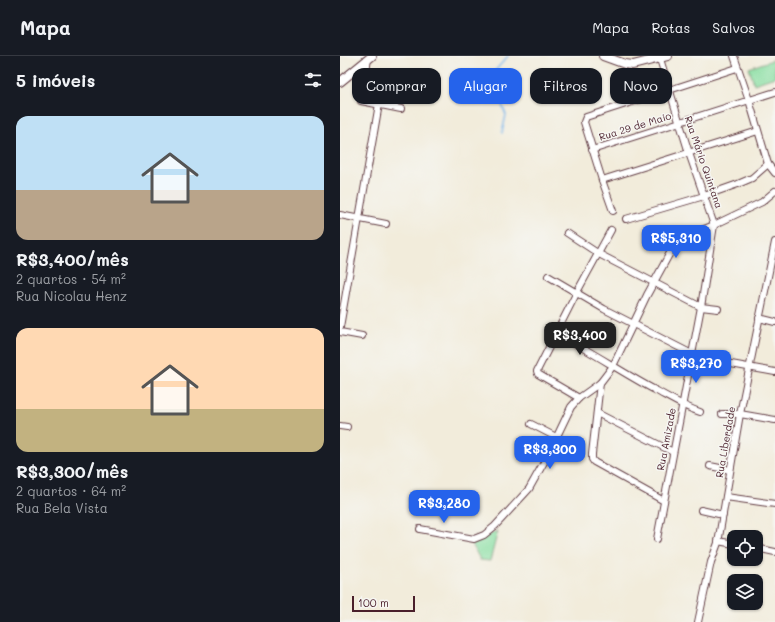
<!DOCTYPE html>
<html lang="pt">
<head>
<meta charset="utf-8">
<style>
	:root { --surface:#171b24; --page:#242831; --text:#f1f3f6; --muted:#9ea1a6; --line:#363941; --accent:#2563eb }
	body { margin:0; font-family:Mali,sans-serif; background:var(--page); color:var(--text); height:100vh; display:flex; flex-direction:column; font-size:15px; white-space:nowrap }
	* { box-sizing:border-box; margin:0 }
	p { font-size:13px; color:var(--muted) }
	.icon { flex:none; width:22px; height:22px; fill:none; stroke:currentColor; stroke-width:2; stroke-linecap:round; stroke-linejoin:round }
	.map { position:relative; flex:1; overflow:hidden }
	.details { display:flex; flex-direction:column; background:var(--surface); width:340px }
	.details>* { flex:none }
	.banner { position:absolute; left:12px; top:12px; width:363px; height:36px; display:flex; gap:8px }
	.fabs { position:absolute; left:387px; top:474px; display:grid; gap:8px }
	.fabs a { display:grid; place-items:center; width:36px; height:36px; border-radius:8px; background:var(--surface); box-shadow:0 1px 3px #0004; font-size:20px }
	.scale { position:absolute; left:12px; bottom:10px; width:63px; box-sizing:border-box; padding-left:4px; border:2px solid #4a1f2b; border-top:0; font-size:11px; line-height:14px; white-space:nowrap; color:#4a1f2b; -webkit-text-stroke:3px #f6f6f2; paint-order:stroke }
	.price { position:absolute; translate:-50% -34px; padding:0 9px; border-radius:8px; background:var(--accent); color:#fff; font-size:13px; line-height:26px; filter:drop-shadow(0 1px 2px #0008) }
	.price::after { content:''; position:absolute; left:50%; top:24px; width:12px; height:9px; margin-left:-6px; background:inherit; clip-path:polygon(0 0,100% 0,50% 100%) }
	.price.current { background:#222; color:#fff }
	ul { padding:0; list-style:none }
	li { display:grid; align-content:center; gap:8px; height:212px; padding:0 16px }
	li span { display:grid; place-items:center; height:124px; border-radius:12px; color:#555 }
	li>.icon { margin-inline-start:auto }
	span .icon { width:72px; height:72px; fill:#fffc; stroke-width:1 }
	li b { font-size:17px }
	h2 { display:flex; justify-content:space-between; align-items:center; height:48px; padding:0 16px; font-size:17px }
	.pill { padding:0 14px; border-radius:12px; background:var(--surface); box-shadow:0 1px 3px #0004; font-size:14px; line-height:36px }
	.pill.current { background:var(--accent); color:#fff }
	header { display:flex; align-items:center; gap:24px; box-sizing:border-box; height:56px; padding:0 20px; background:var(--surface); border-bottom:1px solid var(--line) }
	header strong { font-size:19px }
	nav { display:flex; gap:22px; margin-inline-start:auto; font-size:14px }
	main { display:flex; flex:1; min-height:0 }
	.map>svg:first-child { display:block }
</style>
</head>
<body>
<header>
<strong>Mapa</strong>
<nav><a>Mapa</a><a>Rotas</a><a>Salvos</a></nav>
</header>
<main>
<section class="details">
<h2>5 imóveis<svg class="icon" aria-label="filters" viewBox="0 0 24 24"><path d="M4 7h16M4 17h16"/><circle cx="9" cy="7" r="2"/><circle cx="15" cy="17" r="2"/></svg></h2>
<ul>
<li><span style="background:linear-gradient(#bfe0f5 60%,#b9a48a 0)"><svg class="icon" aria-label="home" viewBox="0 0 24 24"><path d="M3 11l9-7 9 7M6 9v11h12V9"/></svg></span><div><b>R$3,400/mês</b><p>2 quartos · 54 m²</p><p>Rua Nicolau Henz</p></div></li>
<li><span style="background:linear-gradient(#ffd9b3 65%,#c2b280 0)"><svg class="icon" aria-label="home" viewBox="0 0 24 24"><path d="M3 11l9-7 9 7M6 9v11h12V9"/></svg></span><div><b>R$3,300/mês</b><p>2 quartos · 64 m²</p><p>Rua Bela Vista</p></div></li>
</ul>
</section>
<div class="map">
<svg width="435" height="566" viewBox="0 0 435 566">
	<rect width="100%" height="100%" fill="#f6f6f2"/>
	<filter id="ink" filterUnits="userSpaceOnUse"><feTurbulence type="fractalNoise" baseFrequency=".025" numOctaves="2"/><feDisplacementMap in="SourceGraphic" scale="8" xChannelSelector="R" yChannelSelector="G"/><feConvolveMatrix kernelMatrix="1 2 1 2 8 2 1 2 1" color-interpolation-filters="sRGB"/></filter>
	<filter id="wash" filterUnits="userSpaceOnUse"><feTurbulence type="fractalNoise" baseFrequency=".012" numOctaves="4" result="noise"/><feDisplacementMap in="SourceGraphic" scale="16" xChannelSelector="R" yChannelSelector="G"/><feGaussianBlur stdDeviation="0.9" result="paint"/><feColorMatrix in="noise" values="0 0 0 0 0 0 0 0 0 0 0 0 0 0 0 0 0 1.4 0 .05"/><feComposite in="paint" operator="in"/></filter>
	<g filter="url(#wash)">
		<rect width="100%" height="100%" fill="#f2ecdb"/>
		<g fill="#88dea1" stroke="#697e66">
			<path d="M435,3V21L414,28L409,12Z"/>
			<path d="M158,475L150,505L140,504L131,486Z"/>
		</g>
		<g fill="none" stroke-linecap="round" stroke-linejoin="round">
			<path stroke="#77b5ea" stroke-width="1.5" d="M162,77L166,59L162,49L161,34L154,28L152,21L154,16L168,0"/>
		</g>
	</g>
	<g filter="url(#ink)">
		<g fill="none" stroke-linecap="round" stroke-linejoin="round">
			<g stroke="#633e45" stroke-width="8">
				<g id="minor">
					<path d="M394,0L409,44L428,108L435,117"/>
					<path d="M28,3L21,45L61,53"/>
					<path d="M252,94L435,36"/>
					<path d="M262,124L418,75"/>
					<path d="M273,155L262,124L244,66L246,61L397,12"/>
					<path d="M0,159L46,168"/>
					<path d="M286,163L364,140L398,128L412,122L428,108"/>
					<path d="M227,177L259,198L361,251L378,253"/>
					<path d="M208,220L264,253L352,298L364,303"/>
					<path d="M419,262L435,266"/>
					<path d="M0,271L39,48"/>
					<path d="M0,276L22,280"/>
					<path d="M215,277C250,294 281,316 315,334C330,342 344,351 360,356"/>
					<path d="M391,308L435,316"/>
					<path d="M260,327L252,398V403L254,406L324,445"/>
					<path d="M239,342L198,318L197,315L237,236L271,174"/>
					<path d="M257,357L333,396"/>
					<path d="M382,358H400L435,364"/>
					<path d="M191,368L216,381"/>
					<path d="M0,370L7,371"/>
					<path d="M370,410L390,414"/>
					<path d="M386,441L435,448"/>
					<path d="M361,454L383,459"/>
					<path d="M80,473L134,483L144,479L155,470L189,433L208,399L231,351L239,342L260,327L273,310L307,239L337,184L374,169L422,146L435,135"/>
					<path d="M317,483L361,251L374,169L349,97L320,3"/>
					<path d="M378,485L394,488"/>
					<path d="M416,492L435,496"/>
					<path d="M358,566L371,506L378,487L400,358L435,186"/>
				</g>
			</g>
			<g stroke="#633e45" stroke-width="10">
				<g id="major">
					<path d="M263,0L285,8L293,9L328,0"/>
					<path d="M0,26L32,0"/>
				</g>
			</g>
			<use href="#minor" stroke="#fff" stroke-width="6"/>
			<use href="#major" stroke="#fff" stroke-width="8"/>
		</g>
	</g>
	<g text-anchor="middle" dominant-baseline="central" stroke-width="3" stroke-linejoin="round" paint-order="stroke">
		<g font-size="10" fill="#4a1f2b" stroke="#f6f6f2">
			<text transform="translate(295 70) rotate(-17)">Rua 29 de Maio</text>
			<text transform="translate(364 106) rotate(71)">Rua Mário Quintana</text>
			<text transform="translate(326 383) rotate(-79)">Rua Amizade</text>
			<text transform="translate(385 386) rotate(-80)">Rua Liberdade</text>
		</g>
	</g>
</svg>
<div class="fabs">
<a><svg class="icon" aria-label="locate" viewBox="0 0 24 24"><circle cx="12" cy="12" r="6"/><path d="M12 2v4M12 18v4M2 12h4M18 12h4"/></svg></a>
<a><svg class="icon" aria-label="layers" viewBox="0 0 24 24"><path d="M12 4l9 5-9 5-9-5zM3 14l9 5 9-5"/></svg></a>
</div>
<div class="scale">100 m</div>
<b class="price" style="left:336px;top:203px">R$5,310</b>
<b class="price current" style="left:240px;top:300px">R$3,400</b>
<b class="price" style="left:356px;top:328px">R$3,270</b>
<b class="price" style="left:210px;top:414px">R$3,300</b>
<b class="price" style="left:104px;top:468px">R$3,280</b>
<div class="banner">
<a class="pill">Comprar</a>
<a class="pill current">Alugar</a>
<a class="pill">Filtros</a>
<a class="pill">Novo</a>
</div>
</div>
</main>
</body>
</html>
